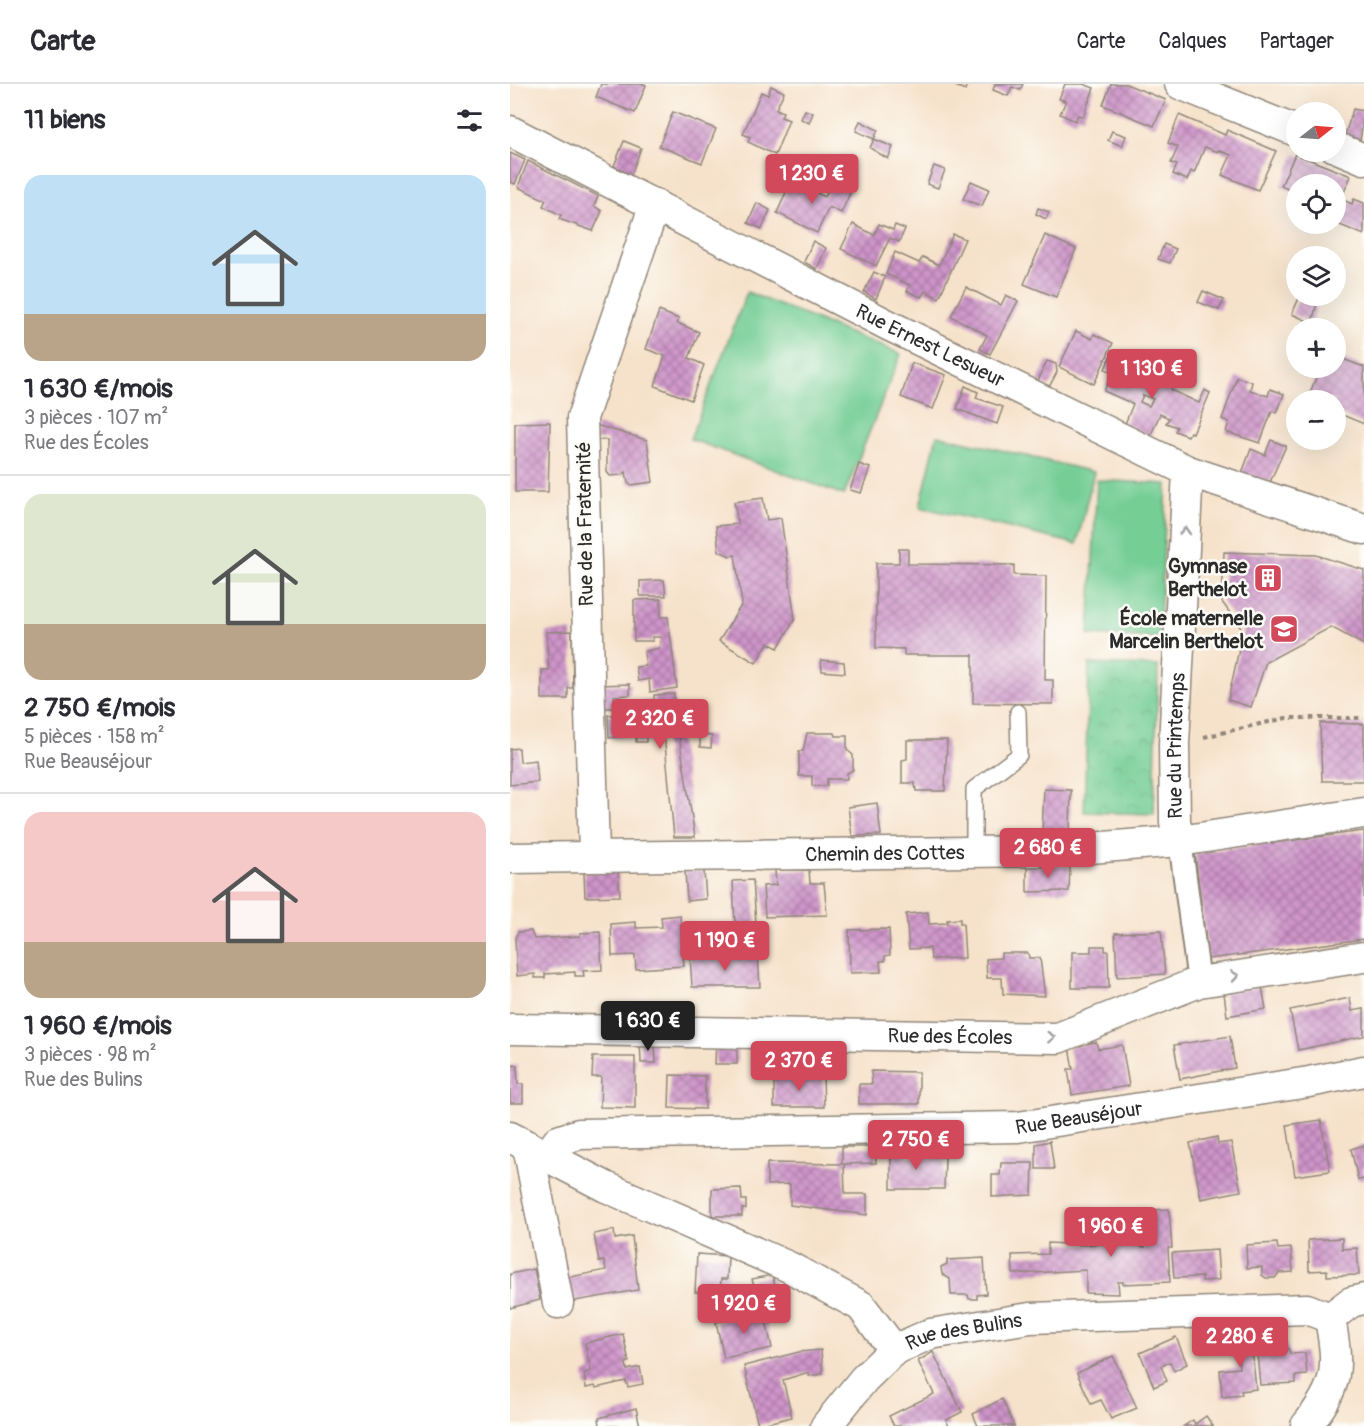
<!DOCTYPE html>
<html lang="fr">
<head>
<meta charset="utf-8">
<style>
	:root { --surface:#fff; --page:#f7f7f7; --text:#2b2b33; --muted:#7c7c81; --line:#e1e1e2; --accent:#d1495b }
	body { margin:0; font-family:Pangolin,sans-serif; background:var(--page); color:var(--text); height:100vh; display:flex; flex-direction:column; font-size:22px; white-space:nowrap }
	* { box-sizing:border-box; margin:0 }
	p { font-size:20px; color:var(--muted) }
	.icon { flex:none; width:33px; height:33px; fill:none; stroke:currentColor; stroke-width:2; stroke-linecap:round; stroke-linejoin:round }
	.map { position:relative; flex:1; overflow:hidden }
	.drawer { display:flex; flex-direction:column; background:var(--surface); width:510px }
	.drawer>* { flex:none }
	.needle { width:39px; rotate:73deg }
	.buttons { position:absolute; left:776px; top:18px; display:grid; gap:12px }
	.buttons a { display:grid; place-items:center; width:60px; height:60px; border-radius:50%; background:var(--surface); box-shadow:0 6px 24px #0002; font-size:30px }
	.price { position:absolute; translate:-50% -51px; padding:0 14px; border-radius:6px; background:var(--accent); color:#fff; font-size:20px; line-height:39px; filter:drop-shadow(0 2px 3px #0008) }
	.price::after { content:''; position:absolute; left:50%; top:36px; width:18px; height:14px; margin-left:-9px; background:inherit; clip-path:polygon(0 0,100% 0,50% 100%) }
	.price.current { background:#222; color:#fff }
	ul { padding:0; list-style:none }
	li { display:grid; align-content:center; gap:12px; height:318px; padding:0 24px }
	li+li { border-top:2px solid var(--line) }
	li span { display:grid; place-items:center; height:186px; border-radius:18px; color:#555 }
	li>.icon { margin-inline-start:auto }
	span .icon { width:108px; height:108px; fill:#fffc; stroke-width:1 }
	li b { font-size:26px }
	h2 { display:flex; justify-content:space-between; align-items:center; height:72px; padding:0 24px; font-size:26px }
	header { display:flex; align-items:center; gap:36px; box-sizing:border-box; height:84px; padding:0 30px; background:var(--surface); border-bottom:2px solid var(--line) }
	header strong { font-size:28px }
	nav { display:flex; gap:33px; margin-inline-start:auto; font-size:21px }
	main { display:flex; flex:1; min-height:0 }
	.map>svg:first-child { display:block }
</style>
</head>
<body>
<header>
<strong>Carte</strong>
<nav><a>Carte</a><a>Calques</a><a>Partager</a></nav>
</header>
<main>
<section class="drawer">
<h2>11 biens<svg class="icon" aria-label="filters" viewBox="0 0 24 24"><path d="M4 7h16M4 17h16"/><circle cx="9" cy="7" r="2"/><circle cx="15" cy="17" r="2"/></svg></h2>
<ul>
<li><span style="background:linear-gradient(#bfe0f5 75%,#b9a48a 0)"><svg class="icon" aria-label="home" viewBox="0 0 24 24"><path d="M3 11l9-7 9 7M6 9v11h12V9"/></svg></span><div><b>1 630 €/mois</b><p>3 pièces · 107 m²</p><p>Rue des Écoles</p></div></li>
<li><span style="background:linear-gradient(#dfe7d0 70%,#b9a48a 0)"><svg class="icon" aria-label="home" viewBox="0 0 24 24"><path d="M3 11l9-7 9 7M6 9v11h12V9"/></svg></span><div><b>2 750 €/mois</b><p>5 pièces · 158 m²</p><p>Rue Beauséjour</p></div></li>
<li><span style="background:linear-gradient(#f6c9c9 70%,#b9a48a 0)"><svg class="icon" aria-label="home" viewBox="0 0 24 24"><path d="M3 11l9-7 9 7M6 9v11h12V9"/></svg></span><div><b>1 960 €/mois</b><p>3 pièces · 98 m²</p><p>Rue des Bulins</p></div></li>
</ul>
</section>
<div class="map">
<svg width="854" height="1342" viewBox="0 0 854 1342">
	<defs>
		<pattern id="park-crowns" width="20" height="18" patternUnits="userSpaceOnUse" patternTransform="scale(1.5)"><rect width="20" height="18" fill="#75ce94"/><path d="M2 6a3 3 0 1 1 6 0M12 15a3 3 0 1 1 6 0" fill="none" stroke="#65b180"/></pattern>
		<pattern id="building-cross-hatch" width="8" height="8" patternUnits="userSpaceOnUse" patternTransform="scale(1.5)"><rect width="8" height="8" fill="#ce94c9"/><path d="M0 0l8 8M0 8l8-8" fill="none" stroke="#a779a3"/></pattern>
	</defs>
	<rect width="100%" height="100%" fill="#fdfcf7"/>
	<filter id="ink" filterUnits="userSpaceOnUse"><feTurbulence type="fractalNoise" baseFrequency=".0167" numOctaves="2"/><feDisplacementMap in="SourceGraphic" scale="12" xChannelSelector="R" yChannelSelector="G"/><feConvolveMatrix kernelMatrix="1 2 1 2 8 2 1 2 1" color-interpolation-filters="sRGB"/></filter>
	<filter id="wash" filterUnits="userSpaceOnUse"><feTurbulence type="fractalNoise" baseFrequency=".008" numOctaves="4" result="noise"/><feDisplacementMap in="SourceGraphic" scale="24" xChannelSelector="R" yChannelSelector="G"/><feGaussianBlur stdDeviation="1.35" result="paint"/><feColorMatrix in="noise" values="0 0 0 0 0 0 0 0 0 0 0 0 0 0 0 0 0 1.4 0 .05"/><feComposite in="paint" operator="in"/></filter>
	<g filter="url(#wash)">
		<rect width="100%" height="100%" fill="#f6e2ca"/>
		<path fill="url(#park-crowns)" stroke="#507c60" stroke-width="1.5" d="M579,580L648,582L644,730L574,728Z"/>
		<g fill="#75ce94" stroke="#507c60" stroke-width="1.5">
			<path d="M237,208L391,270L334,411L180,355Z"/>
			<path d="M427,351L584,388L567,460L410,423Z"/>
			<path d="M587,396L657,400L649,554L579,551Z"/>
		</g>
		<g id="blocks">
			<g fill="url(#building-cross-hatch)" fill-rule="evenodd">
				<path d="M91,0H134L136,1L125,29L86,13Z"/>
				<path d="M441,0H457L455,6Z"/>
				<path d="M485,0H513L510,6L502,3L498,12L483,6Z"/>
				<path d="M555,0H573L584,4L573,33L568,31L565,37L550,30L556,17L549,15Z"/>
				<path d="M601,0H616L656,16L644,42L593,21Z"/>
				<path d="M261,2L274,8L266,25L273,28L271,33L279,36L265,71L238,58L240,53L233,50L251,8L258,11Z"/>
				<path d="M843,25L854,27L850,57L835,51Z"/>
				<path d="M295,26L303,29L299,39L291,35Z"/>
				<path d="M163,28L206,45L192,79L149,62Z"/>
				<path d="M669,31L715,51L717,46L766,67L748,106L712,91L721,71L708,66V68L695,63L684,89L681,87L677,96L663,90L667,81L661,79L668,63L658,59Z"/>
				<path d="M350,37L368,46L364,55L346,47Z"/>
				<path d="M602,47L616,52L612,62L598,56Z"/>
				<path d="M364,55L383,63L378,75L360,64Z"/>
				<path d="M114,57L131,64L121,91L104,82Z"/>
				<path d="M0,69L15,76L5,100L0,98Z"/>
				<path d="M785,70L841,92L831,115L842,120L844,115L854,119V151L825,139V100H786V109L771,102Z"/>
				<path d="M18,77L88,112L84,122L92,127L83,147L49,135L51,131L33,122L36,116L8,103Z"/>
				<path d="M424,82L435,86L428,104L417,100Z"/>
				<path d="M281,97L315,113L321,99L341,107L331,129L319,123L307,149L267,129Z"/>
				<path d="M461,97L479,105L472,122L453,115Z"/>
				<path d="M247,119L260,126L252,145L238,139Z"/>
				<path d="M528,124L539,128L536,135L526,130Z"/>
				<path d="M343,140L364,151L369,140L383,146L385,141L395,145L389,158L380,154L366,182L331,165Z"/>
				<path d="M443,150L455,155L429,214L415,207L411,213L397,207L400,201L376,190L385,168L409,179L413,173L429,181Z"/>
				<path d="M535,151L566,165L546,213L514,200Z"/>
				<path d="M303,157L316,164L307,185L294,178Z"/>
				<path d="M654,160L666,165L660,179L648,175Z"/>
				<path d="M364,188L375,193L366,215L354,208Z"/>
				<path d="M456,203L491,221L496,211L508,217L480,270L470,265L477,251L441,232Z"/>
				<path d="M693,207L714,216L709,226L688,218Z"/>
				<path d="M790,212L807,219L802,239L782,230Z"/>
				<path d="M149,227L169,235L167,239L189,248L179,274L194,281L181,316L145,302L155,272L136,265Z"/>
				<path d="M566,247L582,255L584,250L603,259L584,300L549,283Z"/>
				<path d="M825,272L854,283V340L825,328V316H797L810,284H825Z"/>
				<path d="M600,273L662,302L661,306L689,319L695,306L700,309L683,349L680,348L678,352L665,347L667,343L656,339L659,334L650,330L640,353L615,340L623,320L594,307L602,289L595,285ZM633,311L643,315L639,322L630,318Z"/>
				<path d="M537,277L546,280L547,288L539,303L528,297Z"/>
				<path d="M402,279L436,291L423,325L391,313Z"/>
				<path d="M727,293L742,298L740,306L758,312L760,305L774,310L767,329L762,327L750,359L716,348L719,338L712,335Z"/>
				<path d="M455,302L468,308L466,314L493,323L487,340L447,325Z"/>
				<path d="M40,338L38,408H5V339Z"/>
				<path d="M86,341L137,356L143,398L121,401L118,399L116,388L112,391L100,392L97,388V356H86Z"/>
				<path d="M761,356L776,362L760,398L732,389L741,365L755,371Z"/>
				<path d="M349,380L360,384L351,409L340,406Z"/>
				<path d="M253,414L257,436L271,434L285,535L268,564L258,559L246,579L209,557L232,520L225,471L220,472L209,467L206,442L228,440L224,418Z"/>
				<path d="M389,465H398V480L504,481V491L536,492L535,596H543V620L463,619V571H394V565L366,564V479H389Z"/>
				<path d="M714,468L806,471L854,486V561L821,543L756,578L741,623L718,616L733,547L712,518Z"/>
				<path d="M154,496L156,512H130V497Z"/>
				<path d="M151,515V533H158L167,604L140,608L139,595L128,597L126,583L136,582L134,568L149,564L151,553H142L143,557H124V516Z"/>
				<path d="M62,547L63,604H58V615H32V586H39L36,548Z"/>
				<path d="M311,576L334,578L335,589L312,587Z"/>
				<path d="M120,600V611L104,612V624H90V601Z"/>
				<path d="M164,610L167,639L185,753H164L153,639H146V652H136V658H126V651L99,654L98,631H113V617H144V611Z"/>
				<path d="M810,639L854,640V697H812Z"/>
				<path d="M297,649H325L326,652H337V666L343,671V686L337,689V695H317V702H302V692H289V667H293Z"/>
				<path d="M190,651L202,652L201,664L190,663Z"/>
				<path d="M397,656H437L435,707H406L405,699H392V676L397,675Z"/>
				<path d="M9,664L10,678L26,676L28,698L0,701V665Z"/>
				<path d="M534,705L561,706L560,749H532Z"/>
				<path d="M367,719L371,751L342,752L338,723Z"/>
				<path d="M854,747V855L698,875L685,769Z"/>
				<path d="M517,782H560L559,807L517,808Z"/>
				<path d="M265,786H299L300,799H314L317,831L255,833L253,802L266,801Z"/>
				<path d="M108,787L110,812L75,813L74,788Z"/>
				<path d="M175,787H194L196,815L177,817Z"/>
				<path d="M243,796L246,840L225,842L223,797Z"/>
				<path d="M418,828L419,840L437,839V836L450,835V839H453L455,874L421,875L420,864L399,865L396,830Z"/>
				<path d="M170,831L174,882L126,885L125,871L102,872L101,840L126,838V844L152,843L151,833Z"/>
				<path d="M379,845L380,871L375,872V877H370L371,888L340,889L339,846Z"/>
				<path d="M21,847L24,855L70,852V849L90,848L92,886L73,887L74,892H65V888L35,890V894H25V890L7,892L5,854L8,848Z"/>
				<path d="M651,847L655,890L607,893L605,849Z"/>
				<path d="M581,862H595V867H598L599,904H562V868H581Z"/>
				<path d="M491,869H518L519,874H530L535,912L493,910L492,894H477L476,875L491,874Z"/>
				<path d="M180,872H248L250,903H182Z"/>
				<path d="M752,903L756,925L717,932L714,909Z"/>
				<path d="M840,914L842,927L854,925V952L788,966L780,926Z"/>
				<path d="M720,952L725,984L670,995L664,961Z"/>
				<path d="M130,957H145L146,979H131Z"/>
				<path d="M206,957L227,958V980H205Z"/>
				<path d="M299,958H320L319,982H299Z"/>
				<path d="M586,958L588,965L612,961L619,1002L562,1011L558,985H563L559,963Z"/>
				<path d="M83,973H125V1024L90,1023L91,993H82Z"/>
				<path d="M7,981L8,1000H13V1019H0V982Z"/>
				<path d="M361,987L409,988V1020H349V1000H362Z"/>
				<path d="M160,991L195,992V1025L159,1024Z"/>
				<path d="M264,992H313L314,1023H264Z"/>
				<path d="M811,1036L820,1087L785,1092L777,1041Z"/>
				<path d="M707,1053L708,1060L721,1058L731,1107L691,1115L680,1059Z"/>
				<path d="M540,1057L544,1085H526V1060Z"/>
				<path d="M854,1061V1095L848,1096L841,1065Z"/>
				<path d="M396,1062V1072L435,1073L434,1105H381V1063Z"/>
				<path d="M332,1063H365L366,1079L334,1080L335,1110H357V1131L280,1121V1100L257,1101V1079L332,1080Z"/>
				<path d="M491,1079H523L522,1111L482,1113V1091H490Z"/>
				<path d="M231,1104L232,1116H236V1125H232V1132H202V1105Z"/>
				<path d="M659,1125L662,1164H658L660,1198L613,1200V1198H608L609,1210L576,1209V1186L503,1190L502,1171L538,1170V1159L575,1161L602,1159V1154L630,1152L631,1163H635L634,1149H630L629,1132L644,1131L643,1126Z"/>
				<path d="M104,1146L105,1155L122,1152L128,1206L60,1218L55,1194L96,1186L94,1177L89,1178L84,1150Z"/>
				<path d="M832,1154V1165L847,1164L849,1191L817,1192V1186L799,1187L798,1156Z"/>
				<path d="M767,1159L768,1165L781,1164L783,1188L769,1189L765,1194H756L752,1191V1183L737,1184L736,1161Z"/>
				<path d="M707,1166L709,1196L692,1197V1193L664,1194L662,1169Z"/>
				<path d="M187,1170L218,1172L217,1195H211L210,1209L185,1208Z"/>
				<path d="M474,1174L476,1210L467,1211V1215H459L458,1211H441L440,1195L432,1190L431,1183L437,1180V1176Z"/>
				<path d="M24,1185L30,1216L0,1224V1190Z"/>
				<path d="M262,1191L265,1202L245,1207L242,1195Z"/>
				<path d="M254,1228L262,1264L214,1274L206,1238Z"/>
				<path d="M740,1244L746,1305L731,1307L732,1311L712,1313L710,1286L729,1284L726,1245Z"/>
				<path d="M113,1250L119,1278L116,1279L117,1286L130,1283L133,1300L118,1303L116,1297L86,1304L85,1302L76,1304L74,1289L81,1287L75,1259Z"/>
				<path d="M666,1253L677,1280L664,1287L660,1278L651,1282L657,1297L644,1303L630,1269Z"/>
				<path d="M773,1256L781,1270L795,1269L797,1291L786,1292V1299L750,1301L746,1259Z"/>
				<path d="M311,1266L313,1290L299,1292V1288L273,1296L282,1333L248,1341L234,1282L289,1268Z"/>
				<path d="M423,1268L452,1328L436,1336L439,1342H384L379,1332L424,1310L408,1277Z"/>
				<path d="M603,1272L627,1324L601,1335L591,1316L581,1320L567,1289Z"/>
				<path d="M492,1315L504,1342H468L463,1330Z"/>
				<path d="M126,1324L130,1342H90L89,1334Z"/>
				<path d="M696,1332L703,1342H674L683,1336L685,1340Z"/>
			</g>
		</g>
	</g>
	<g filter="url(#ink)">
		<use href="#blocks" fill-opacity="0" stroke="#90867a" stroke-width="1.5"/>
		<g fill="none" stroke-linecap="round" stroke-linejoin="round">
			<g stroke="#90867a" stroke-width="18">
				<path id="service" d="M464,769V705L509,671L508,628"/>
			</g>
			<g stroke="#90867a" stroke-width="26">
				<path id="pedestrian" d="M670,757L689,898"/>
			</g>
			<g stroke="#90867a" stroke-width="33">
				<g id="minor">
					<path d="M670,0L786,47"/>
					<path id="s1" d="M0,47L378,241L678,387L854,445"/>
					<path d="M825,63L854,75"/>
					<path id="s2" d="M670,757L665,738L664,660L678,387"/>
					<path d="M84,771L72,334L145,120"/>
					<path id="s3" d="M0,774L542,767L670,757L854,729"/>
					<path id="s4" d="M0,945L548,954L689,898L854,873"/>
					<path id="s5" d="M0,1053L96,1103L279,1183L351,1222L384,1266L420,1250L520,1234L797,1225L820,1234L841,1218L854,1215"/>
					<path d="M18,1062L48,1219"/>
					<path id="s6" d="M38,1071L48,1057L69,1050L508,1043L799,998L854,987"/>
					<path d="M316,1342L354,1295L384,1266"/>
					<path d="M796,1342C829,1301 829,1285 820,1234"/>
				</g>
			</g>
			<path stroke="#90867a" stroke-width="4" stroke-dasharray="4.5 4.5" stroke-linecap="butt" d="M694,653L776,634H854"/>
			<use href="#service" stroke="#fff" stroke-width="15"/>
			<use href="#pedestrian" stroke="#fff" stroke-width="22"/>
			<use href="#minor" stroke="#fff" stroke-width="30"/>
		</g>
		<defs><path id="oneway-chevron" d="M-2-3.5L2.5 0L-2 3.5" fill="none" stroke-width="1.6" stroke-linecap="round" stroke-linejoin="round" transform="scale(1.5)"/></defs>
		<g stroke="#a0a0a0">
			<use href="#oneway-chevron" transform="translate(675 447) rotate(-87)"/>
			<use href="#oneway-chevron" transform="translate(725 892) rotate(-9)"/>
			<use href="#oneway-chevron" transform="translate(541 953) rotate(-3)"/>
		</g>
	</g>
	<defs>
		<g id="building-square" transform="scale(1.5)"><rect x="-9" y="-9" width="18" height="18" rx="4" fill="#d1495b" stroke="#fdfcf7"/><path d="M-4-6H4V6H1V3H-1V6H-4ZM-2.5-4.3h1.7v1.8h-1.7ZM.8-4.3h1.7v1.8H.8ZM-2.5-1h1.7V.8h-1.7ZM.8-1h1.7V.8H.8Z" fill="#fff"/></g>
		<g id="school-square" transform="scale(1.5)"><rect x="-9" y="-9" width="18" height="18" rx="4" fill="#d1495b" stroke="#fdfcf7"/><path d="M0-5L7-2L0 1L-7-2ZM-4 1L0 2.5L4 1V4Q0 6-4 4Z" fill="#fff"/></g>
	</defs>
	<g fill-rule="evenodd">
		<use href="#building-square" x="758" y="494"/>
		<use href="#school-square" x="774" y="545"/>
	</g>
	<g text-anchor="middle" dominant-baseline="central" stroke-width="5" stroke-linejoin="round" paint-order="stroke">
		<g font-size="20" fill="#2b2b2b" stroke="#fdfcf7">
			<text stroke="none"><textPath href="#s1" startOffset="472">Rue Ernest Lesueur</textPath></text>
			<text transform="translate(75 440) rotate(-91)">Rue de la Fraternité</text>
			<text stroke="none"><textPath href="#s2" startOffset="96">Rue du Printemps</textPath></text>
			<text stroke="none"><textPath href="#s3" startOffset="375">Chemin des Cottes</textPath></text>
			<text stroke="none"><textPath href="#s4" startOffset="440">Rue des Écoles</textPath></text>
			<text stroke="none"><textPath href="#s6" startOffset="540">Rue Beauséjour</textPath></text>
			<text stroke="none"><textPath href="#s5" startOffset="518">Rue des Bulins</textPath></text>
		</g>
		<g font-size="20" font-weight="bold" fill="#2b2b2b" stroke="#fdfcf7" text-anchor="end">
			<text x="737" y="482">Gymnase<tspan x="737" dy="23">Berthelot</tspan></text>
			<text x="753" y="534">École maternelle<tspan x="753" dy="23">Marcelin Berthelot</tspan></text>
		</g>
	</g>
</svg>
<div class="buttons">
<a><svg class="needle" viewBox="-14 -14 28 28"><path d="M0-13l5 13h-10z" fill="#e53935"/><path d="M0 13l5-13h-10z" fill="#7c7c81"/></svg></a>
<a><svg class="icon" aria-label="locate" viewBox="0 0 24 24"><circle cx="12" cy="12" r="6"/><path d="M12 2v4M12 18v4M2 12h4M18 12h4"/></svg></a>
<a><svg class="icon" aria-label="layers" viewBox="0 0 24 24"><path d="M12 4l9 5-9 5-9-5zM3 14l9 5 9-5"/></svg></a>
<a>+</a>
<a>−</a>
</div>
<b class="price" style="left:302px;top:121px">1 230 €</b>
<b class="price" style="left:642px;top:316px">1 130 €</b>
<b class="price" style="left:150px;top:666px">2 320 €</b>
<b class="price" style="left:538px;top:795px">2 680 €</b>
<b class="price" style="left:215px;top:888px">1 190 €</b>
<b class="price current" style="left:138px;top:968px">1 630 €</b>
<b class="price" style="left:289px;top:1008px">2 370 €</b>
<b class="price" style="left:406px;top:1087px">2 750 €</b>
<b class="price" style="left:601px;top:1174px">1 960 €</b>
<b class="price" style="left:234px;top:1251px">1 920 €</b>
<b class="price" style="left:730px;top:1284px">2 280 €</b>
</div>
</main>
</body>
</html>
